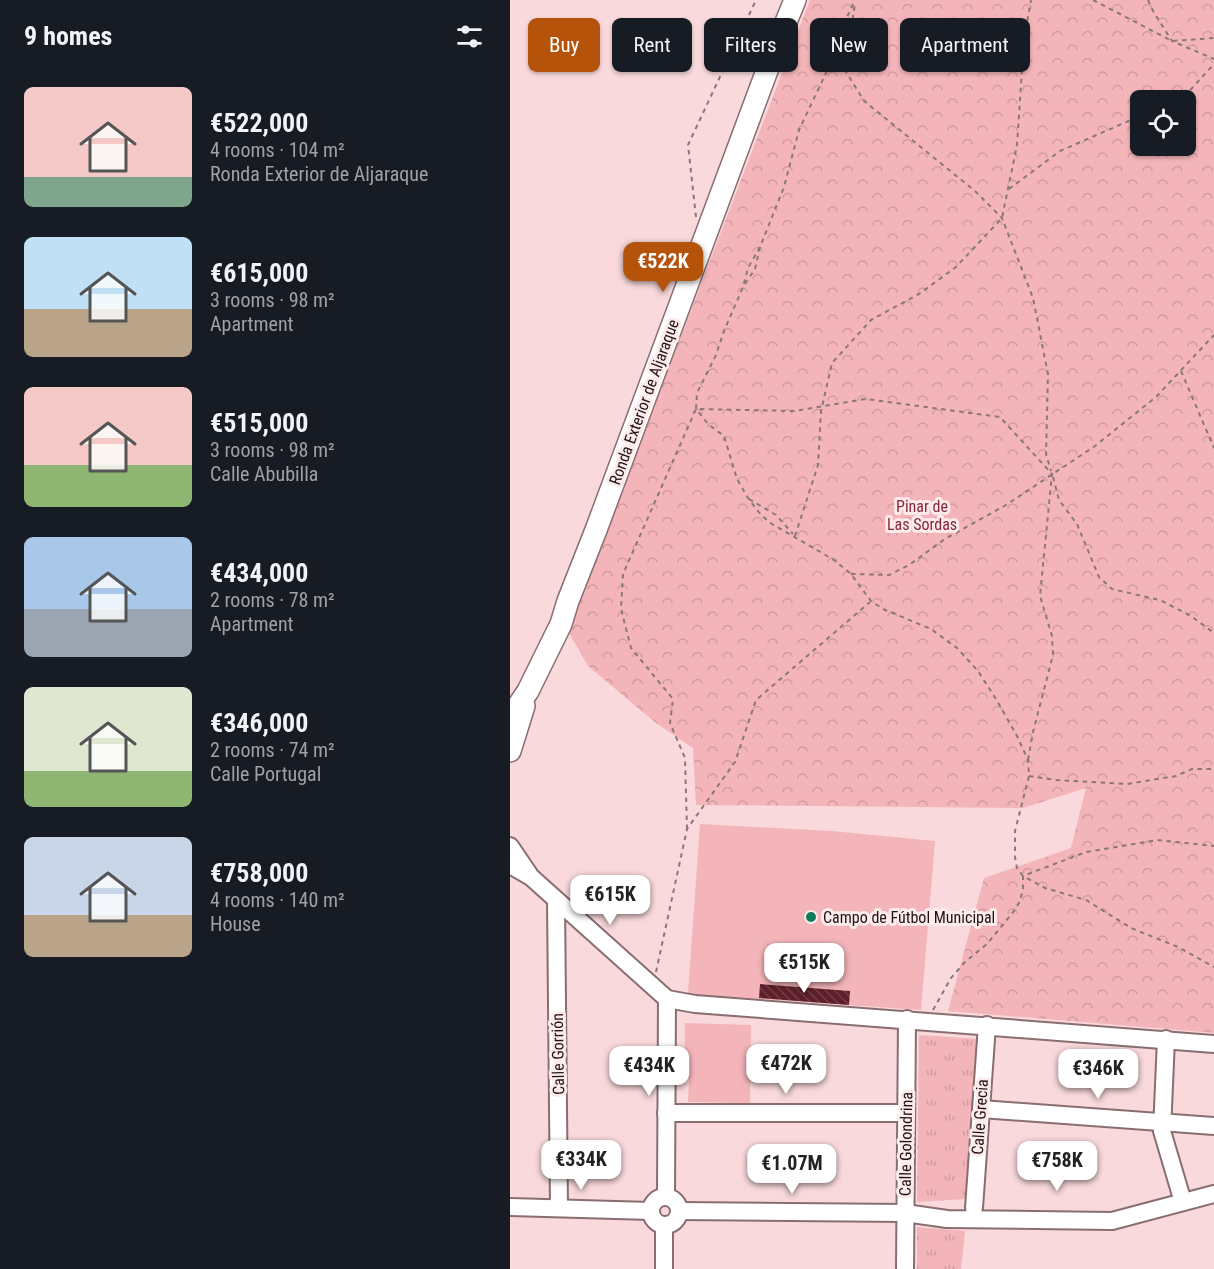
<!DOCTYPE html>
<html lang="en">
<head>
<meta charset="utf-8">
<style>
	:root { --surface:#171b24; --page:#242831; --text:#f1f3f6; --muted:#9ea1a6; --accent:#b45309 }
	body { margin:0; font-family:"Roboto Condensed",sans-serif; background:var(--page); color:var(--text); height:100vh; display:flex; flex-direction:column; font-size:22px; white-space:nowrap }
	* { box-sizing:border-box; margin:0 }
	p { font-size:20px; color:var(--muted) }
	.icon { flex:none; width:33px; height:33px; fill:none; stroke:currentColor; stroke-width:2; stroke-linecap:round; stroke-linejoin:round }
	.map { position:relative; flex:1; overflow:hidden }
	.sheet { display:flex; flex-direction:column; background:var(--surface); width:510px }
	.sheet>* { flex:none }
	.hud { position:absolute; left:18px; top:18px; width:570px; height:54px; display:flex; gap:12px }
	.tools { position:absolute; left:620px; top:90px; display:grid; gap:12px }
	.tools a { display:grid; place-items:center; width:66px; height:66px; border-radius:9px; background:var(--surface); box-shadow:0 2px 4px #0004; font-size:30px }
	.price { position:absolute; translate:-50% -51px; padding:0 14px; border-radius:12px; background:#fff; color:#222; font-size:20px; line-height:39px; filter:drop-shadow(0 2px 3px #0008) }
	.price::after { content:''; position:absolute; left:50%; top:36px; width:18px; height:14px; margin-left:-9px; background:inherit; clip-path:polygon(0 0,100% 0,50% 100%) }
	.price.on { background:var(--accent); color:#fff }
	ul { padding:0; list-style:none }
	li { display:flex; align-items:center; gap:18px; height:150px; padding:0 24px }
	li span { display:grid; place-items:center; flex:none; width:168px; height:120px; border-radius:9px; color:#555 }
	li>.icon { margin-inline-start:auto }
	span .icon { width:72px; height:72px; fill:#fffc; stroke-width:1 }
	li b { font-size:26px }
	h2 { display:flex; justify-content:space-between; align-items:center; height:72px; padding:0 24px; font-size:26px }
	.tag { padding:0 21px; border-radius:9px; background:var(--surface); box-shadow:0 2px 4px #0004; font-size:21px; line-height:54px }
	.tag.on { background:var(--accent); color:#fff }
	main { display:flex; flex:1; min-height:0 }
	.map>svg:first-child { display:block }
</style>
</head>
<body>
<main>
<section class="sheet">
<h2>9 homes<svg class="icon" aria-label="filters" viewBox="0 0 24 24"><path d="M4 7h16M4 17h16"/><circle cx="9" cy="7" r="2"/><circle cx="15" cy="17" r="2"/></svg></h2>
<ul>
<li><span style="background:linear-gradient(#f6c9c9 75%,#7fa58c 0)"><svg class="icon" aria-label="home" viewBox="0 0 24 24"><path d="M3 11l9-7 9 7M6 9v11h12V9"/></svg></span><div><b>€522,000</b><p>4 rooms · 104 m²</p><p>Ronda Exterior de Aljaraque</p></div></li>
<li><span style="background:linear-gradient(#bfe0f5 60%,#b9a48a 0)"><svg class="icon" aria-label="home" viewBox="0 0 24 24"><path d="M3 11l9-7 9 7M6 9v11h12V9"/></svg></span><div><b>€615,000</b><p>3 rooms · 98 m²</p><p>Apartment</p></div></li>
<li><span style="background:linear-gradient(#f6c9c9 65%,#8fb573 0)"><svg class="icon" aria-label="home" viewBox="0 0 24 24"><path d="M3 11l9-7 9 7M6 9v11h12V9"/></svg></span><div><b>€515,000</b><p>3 rooms · 98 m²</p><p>Calle Abubilla</p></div></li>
<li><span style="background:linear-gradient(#a9c7e8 60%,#9aa5b1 0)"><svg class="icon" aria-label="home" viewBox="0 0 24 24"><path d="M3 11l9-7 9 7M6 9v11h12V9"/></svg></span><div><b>€434,000</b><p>2 rooms · 78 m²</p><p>Apartment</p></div></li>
<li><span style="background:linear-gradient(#dfe7d0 70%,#8fb573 0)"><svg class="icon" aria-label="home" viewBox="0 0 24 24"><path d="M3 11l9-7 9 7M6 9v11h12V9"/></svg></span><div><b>€346,000</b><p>2 rooms · 74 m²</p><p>Calle Portugal</p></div></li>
<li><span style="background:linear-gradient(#c9d6e8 65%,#b9a48a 0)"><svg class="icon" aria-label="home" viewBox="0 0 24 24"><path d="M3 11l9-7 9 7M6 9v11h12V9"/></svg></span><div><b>€758,000</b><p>4 rooms · 140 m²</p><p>House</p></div></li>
</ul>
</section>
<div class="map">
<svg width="704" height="1269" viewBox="0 0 704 1269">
	<defs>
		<pattern id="grass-tufts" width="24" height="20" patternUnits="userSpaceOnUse" patternTransform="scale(1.5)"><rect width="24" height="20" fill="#f4b5ba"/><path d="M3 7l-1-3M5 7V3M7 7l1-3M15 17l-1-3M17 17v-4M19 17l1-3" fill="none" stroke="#d19b9f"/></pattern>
		<pattern id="forest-crowns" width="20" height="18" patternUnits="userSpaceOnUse" patternTransform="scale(1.5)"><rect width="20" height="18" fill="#f4b5ba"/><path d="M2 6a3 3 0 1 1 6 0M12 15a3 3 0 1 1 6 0" fill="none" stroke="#d19b9f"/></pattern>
		<pattern id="building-back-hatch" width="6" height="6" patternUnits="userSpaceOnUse" patternTransform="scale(1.5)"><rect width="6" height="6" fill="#5f1e29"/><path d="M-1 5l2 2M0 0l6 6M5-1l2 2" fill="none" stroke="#723d46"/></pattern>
	</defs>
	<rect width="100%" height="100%" fill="#f9d9db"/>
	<g fill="url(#grass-tufts)">
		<path d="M409,1035L469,1039L457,1199L407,1202Z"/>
		<path d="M407,1227L455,1231L451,1269H407Z"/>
	</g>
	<path fill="url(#forest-crowns)" fill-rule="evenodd" d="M300,0H704V1033L438,1011L474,878L561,848L576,788L513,808L186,805L183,748L146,723L78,666L58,631ZM630,100H675V146H630Z"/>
	<g fill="#f4b5ba">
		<path d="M190,824L322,831L425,841L411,1010L178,994Z"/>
		<path d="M175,1023L241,1025L240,1103L178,1102L179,1079H174Z"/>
	</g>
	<path fill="url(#building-back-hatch)" d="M250,984L340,991L339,1005L249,998Z"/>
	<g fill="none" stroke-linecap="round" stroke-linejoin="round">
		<g stroke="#896e70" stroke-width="20">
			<g id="minor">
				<path d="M0,846L19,874"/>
				<path d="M0,865L21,877L157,999L156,1196"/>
				<path d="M46,901L49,1208"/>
				<path d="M157,999L185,1004L704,1044"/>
				<path d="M656,1039L652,1131L673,1202"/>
				<path d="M471,1109L704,1126"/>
				<path d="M156,1113H396"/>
				<circle cx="155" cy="1211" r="14"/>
				<path d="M0,1207L141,1211"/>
				<path d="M464,1208L477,1025"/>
				<path d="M170,1211L395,1213L437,1219L602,1221L704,1194"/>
				<path d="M154,1269V1225"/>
				<path d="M395,1269L397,1019"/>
			</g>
		</g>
		<g stroke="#896e70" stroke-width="24">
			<g id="major">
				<path d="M0,718L18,691L51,624L58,601L86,530L265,49L285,0"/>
				<path d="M0,751L14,706"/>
			</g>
		</g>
		<g stroke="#8b7678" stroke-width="2" stroke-dasharray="4.5 4.5" stroke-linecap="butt">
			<path d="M583,0L662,41L704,38"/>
			<path d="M638,0L643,11L662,41L704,59"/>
			<path d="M326,51C339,35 343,23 345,2"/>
			<path d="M325,54L354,101L465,191L492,218L523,298L538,374L536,454L541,471"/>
			<path d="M666,100L673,98L704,64"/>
			<path d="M499,189L550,151L630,116"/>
			<path d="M186,217L178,145L246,0"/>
			<path d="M250,247L238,268L233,287L214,331L206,355L187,393L186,409L198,424L214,436L227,479L238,498L251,515L262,524L324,560L341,574L361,601L373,609L421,629L447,648L468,671L486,699L507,736L518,760L519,776L505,831V857L507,868L513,876L535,888L576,900L621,928L668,947L704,967"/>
			<path d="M235,284L245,269L250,247L274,187L289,130L325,54L337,17L345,0"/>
			<path d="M671,371L704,448"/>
			<path d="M543,477L549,500L567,524L589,577L602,589L650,600L681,616L704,633"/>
			<path d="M239,499L266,515L283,534"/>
			<path d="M285,536L308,465L311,411L322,363L361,320L409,294L446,267L492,218L507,145L514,40L521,0"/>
			<path d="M341,574L379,575L399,565L435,539L496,505L585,446L646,397L704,335"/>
			<path d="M519,776L546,780L617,784L666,776L682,769H704"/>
			<path d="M177,829L175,758L160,723L163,699L121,648L111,609L113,574L186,409L285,411L356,399L490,417L542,474L530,596L542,636L543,655L523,732L518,760"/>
			<path d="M146,972L177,829L225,762L246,700L360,602"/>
			<path d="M423,1010L441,978L455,962L477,944L504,911L510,901L513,889V876L576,852L647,840L704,846"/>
		</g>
		<use href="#minor" stroke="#fff" stroke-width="16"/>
		<use href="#major" stroke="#fff" stroke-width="21"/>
	</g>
	<circle fill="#0d7c58" stroke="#fdeaeb" stroke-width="2" cx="301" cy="917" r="6"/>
	<g text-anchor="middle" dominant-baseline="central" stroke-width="6" stroke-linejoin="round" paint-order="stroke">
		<g font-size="16" fill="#1e1415" stroke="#fdeaeb">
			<text transform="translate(134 402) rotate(-70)">Ronda Exterior de Aljaraque</text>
			<text transform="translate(48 1054) rotate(-91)">Calle Gorrión</text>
			<text transform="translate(470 1117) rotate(-86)">Calle Grecia</text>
			<text transform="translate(396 1144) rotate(-89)">Calle Golondrina</text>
		</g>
		<g font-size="16" fill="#842839" stroke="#fdeaeb">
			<text x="412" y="506">Pinar de<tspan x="412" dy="18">Las Sordas</tspan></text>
		</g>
		<g font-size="16" fill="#1e1415" stroke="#fdeaeb" text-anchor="start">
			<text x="313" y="917">Campo de Fútbol Municipal</text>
		</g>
	</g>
</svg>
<div class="tools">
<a><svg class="icon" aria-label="locate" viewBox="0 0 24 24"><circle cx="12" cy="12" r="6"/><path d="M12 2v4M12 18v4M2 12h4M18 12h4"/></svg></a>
</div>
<b class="price on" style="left:153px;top:293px">€522K</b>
<b class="price" style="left:100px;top:926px">€615K</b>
<b class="price" style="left:294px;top:994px">€515K</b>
<b class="price" style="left:276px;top:1095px">€472K</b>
<b class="price" style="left:139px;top:1097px">€434K</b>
<b class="price" style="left:588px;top:1100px">€346K</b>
<b class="price" style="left:71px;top:1191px">€334K</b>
<b class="price" style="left:547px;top:1192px">€758K</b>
<b class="price" style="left:282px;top:1195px">€1.07M</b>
<div class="hud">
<a class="tag on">Buy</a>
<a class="tag">Rent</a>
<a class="tag">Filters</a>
<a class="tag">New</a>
<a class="tag">Apartment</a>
</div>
</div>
</main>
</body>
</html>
